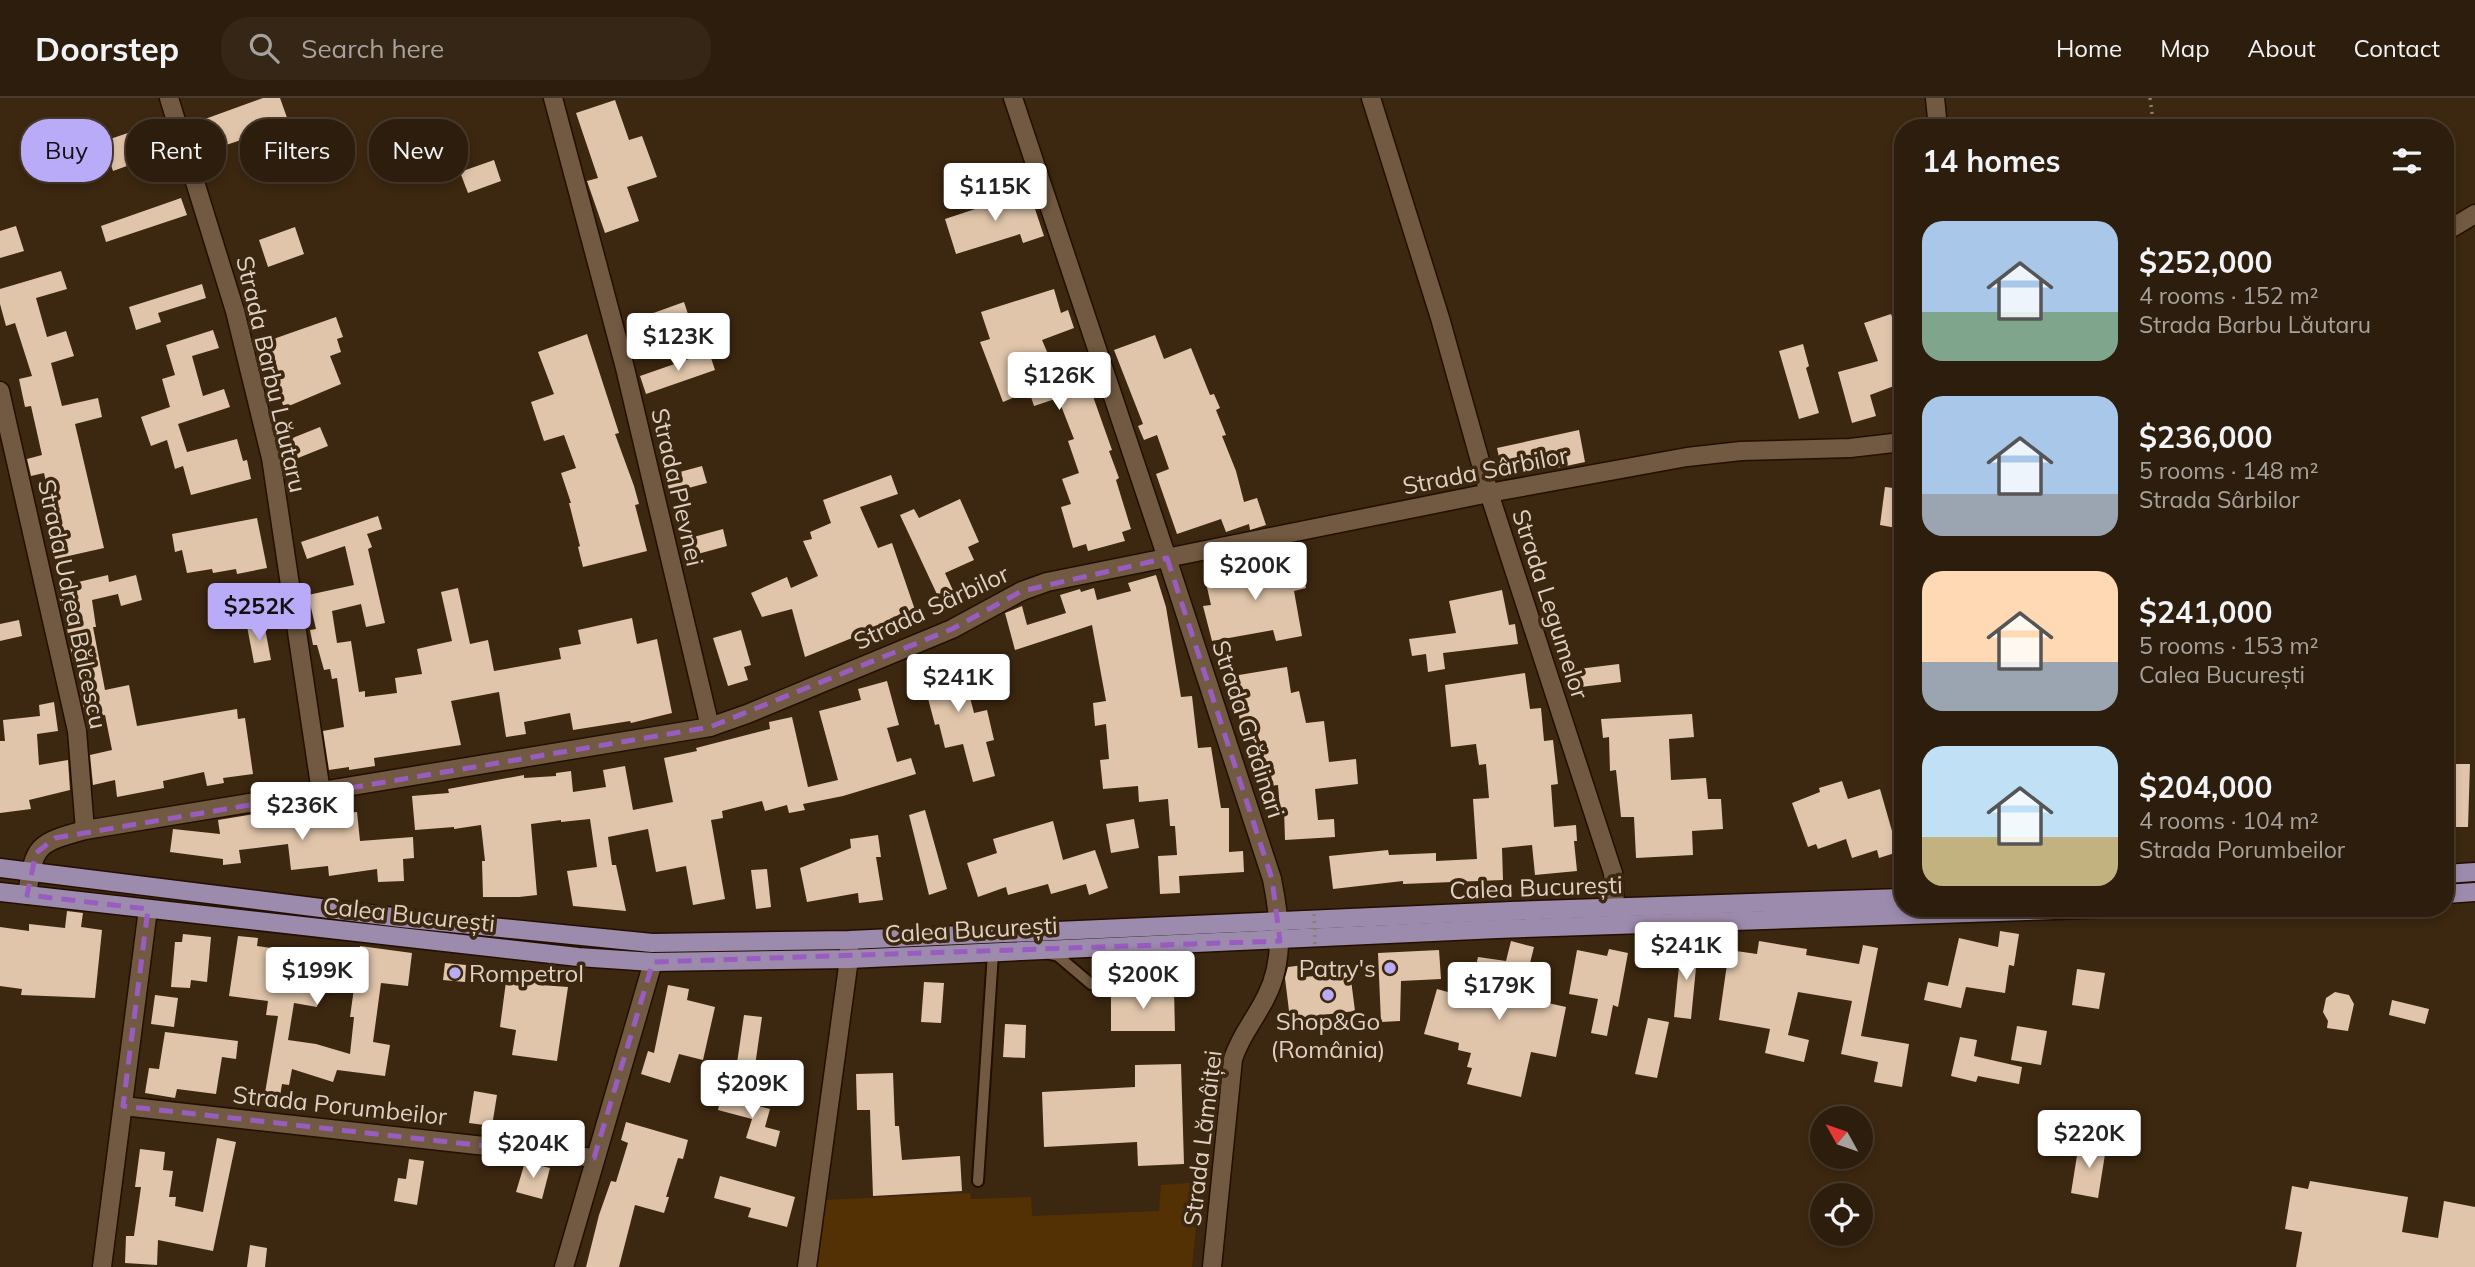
<!DOCTYPE html>
<html lang="en">
<head>
<meta charset="utf-8">
<style>
	:root { --surface:#2d1d0c; --page:#352615; --text:#f1f3f6; --muted:#a7a29d; --line:#483b2d; --accent:#b9abf7 }
	body { margin:0; font-family:Mulish,sans-serif; background:var(--page); color:var(--text); height:100vh; display:flex; flex-direction:column; font-size:26px; white-space:nowrap }
	* { box-sizing:border-box; margin:0 }
	p { font-size:23px; color:var(--muted) }
	.icon { flex:none; width:38px; height:38px; fill:none; stroke:currentColor; stroke-width:2; stroke-linecap:round; stroke-linejoin:round }
	.map { position:relative; flex:1; overflow:hidden }
	.sheet { position:absolute; left:1894px; top:21px; width:560px; height:798px; display:flex; flex-direction:column; background:var(--surface); border-radius:28px; box-shadow:0 4px 10px #0003,0 0 0 2px var(--line) }
	.sheet>* { flex:none }
	.hud { position:absolute; left:21px; top:21px; width:665px; height:63px; display:flex; gap:14px }
	.needle { width:46px; rotate:310deg }
	.fabs { position:absolute; left:1810px; top:1008px; display:grid; gap:14px }
	.fabs a { display:grid; place-items:center; width:63px; height:63px; border-radius:50%; background:var(--surface); box-shadow:0 4px 10px #0003,0 0 0 2px var(--line); font-size:35px }
	.price { position:absolute; translate:-50% -60px; padding:0 16px; border-radius:7px; background:#fff; color:#222; font-size:23px; line-height:46px; filter:drop-shadow(0 2px 4px #0008) }
	.price::after { content:''; position:absolute; left:50%; top:42px; width:21px; height:16px; margin-left:-10px; background:inherit; clip-path:polygon(0 0,100% 0,50% 100%) }
	.price.on { background:var(--accent); color:#111 }
	ul { padding:0; list-style:none }
	li { display:flex; align-items:center; gap:21px; height:175px; padding:0 28px }
	li span { display:grid; place-items:center; flex:none; width:196px; height:140px; border-radius:21px; color:#555 }
	li>.icon { margin-inline-start:auto }
	span .icon { width:84px; height:84px; fill:#fffc; stroke-width:1 }
	li b { font-size:30px }
	h2 { display:flex; justify-content:space-between; align-items:center; height:84px; padding:0 28px; font-size:30px }
	.pill { padding:0 24px; border-radius:28px; background:var(--surface); box-shadow:0 4px 10px #0003,0 0 0 2px var(--line); font-size:24px; line-height:63px }
	.pill.on { background:var(--accent); color:#111 }
	header { display:flex; align-items:center; gap:42px; box-sizing:border-box; height:98px; padding:0 35px; background:var(--surface); border-bottom:2px solid var(--line) }
	header strong { font-size:33px }
	nav { display:flex; gap:38px; margin-inline-start:auto; font-size:24px }
	.search { width:490px; height:63px; background:var(--page); display:flex; align-items:center; gap:18px; box-sizing:border-box; padding:0 24px; border-radius:28px; color:var(--muted); font-size:26px }
	.map>svg:first-child { display:block }
</style>
</head>
<body>
<header>
<strong>Doorstep</strong>
<div class="search"><svg class="icon" aria-label="search" viewBox="0 0 24 24"><circle cx="10" cy="10" r="6"/><path d="M15 15l6 6"/></svg>Search here</div>
<nav><a>Home</a><a>Map</a><a>About</a><a>Contact</a></nav>
</header>
<div class="map">
<svg width="2475" height="1169" viewBox="0 0 2475 1169">
	<rect width="100%" height="100%" fill="#3c2710"/>
	<path fill="#533105" d="M1201,1084L1192,1169H816L825,1102L970,1095L971,1101L1031,1099L1032,1118L1159,1113L1161,1087Z"/>
	<g fill="#e0c5aa">
		<path d="M263,0H280L290,28L269,36L268,33L226,47L221,34L211,38L205,21Z"/>
		<path d="M615,2L629,42L642,38L657,79L627,89L639,123L605,135L587,83L598,80L576,15Z"/>
		<path d="M140,31L149,60L113,73L108,58L97,62L92,47Z"/>
		<path d="M494,62L501,83L468,95L460,74Z"/>
		<path d="M1029,93L1044,138L1023,145L1020,136L956,156L945,121Z"/>
		<path d="M181,100L187,117L106,144L101,128Z"/>
		<path d="M16,128L24,153L0,160V133Z"/>
		<path d="M295,129L304,156L268,169L259,142Z"/>
		<path d="M61,173L67,191L36,200L47,239L66,233L74,258L51,265L62,308L98,300L102,319L75,326L104,450L55,461L51,443L59,441L44,375L31,378L27,361L42,357L31,308L25,309L19,281L32,278L15,225L6,228L0,206V191Z"/>
		<path d="M202,186L206,200L158,215L161,224L136,232L129,209Z"/>
		<path d="M1054,191L1061,215L1068,212L1074,230L1042,242L1060,284L1088,275L1092,289L1090,290L1112,352L1109,353L1119,380L1116,382L1131,431L1122,434L1125,443L1088,453L1086,446L1073,450L1061,409L1071,406L1062,381L1079,375L1068,343L1074,341L1058,300L1034,308L1029,293L1003,304L980,244L990,241L981,214Z"/>
		<path d="M684,204L692,228L666,237L664,232L640,241L634,222Z"/>
		<path d="M1891,216L1902,247V285L1870,297L1876,318L1852,325L1838,274L1878,263L1864,225Z"/>
		<path d="M336,219L343,239L337,241L341,254L330,258L341,286L284,310L262,245Z"/>
		<path d="M213,232L219,250L192,258L203,298L224,291L230,309L178,326L187,354L237,341L243,363L247,362L251,381L191,397L183,368L175,371L167,342L151,348L141,319L170,309L162,281L175,277L166,247Z"/>
		<path d="M587,236L619,335L615,336L634,388L639,406L635,407L647,453L583,469L578,449L580,448L569,405H571L561,375L576,370L564,337L544,343L531,304L554,296L538,254Z"/>
		<path d="M1155,237L1164,261L1191,250L1210,297L1214,296L1220,310L1216,312L1226,337L1222,338L1236,373L1244,404L1257,400L1266,427L1250,432L1249,426L1226,434L1221,421L1177,436L1156,376L1169,371L1157,337L1144,342L1138,328L1143,326L1114,252Z"/>
		<path d="M1803,246L1809,268L1806,270L1819,315L1799,321L1779,253Z"/>
		<path d="M709,254L715,272L646,296L640,278Z"/>
		<path d="M320,329L328,348L298,360L290,341Z"/>
		<path d="M1579,332L1585,364L1552,371L1550,362L1502,372L1497,350Z"/>
		<path d="M702,368L707,385L670,395L665,378Z"/>
		<path d="M891,377L898,396L860,409L878,450L892,445L915,512L893,519L896,528L874,537L872,532L805,559L792,511L762,519L751,495L787,479L791,490L818,478L803,443L812,441L810,434L831,425L823,402Z"/>
		<path d="M1885,389L1902,391V431L1880,427Z"/>
		<path d="M960,401L979,444L968,449L974,462L945,475L957,501L942,507L900,417L914,411L919,420Z"/>
		<path d="M378,418L382,431L367,436L372,449L368,451L385,525L366,529L361,506L332,513L337,545L351,543L359,594L365,593V599L397,595L395,580L422,576L417,551L452,543L441,494L458,490L470,546L488,542L494,573L561,561L559,550L581,546L578,532L632,520L637,546L657,541L672,615L631,625L630,623L573,632L570,615L524,624L526,636L506,639L499,594L451,603L461,647L374,660L375,668L349,672V669L329,672L323,633L344,629L337,580L332,581L330,571L324,572L317,547H313L310,532L316,531L308,497L354,487L345,448L307,461L301,444Z"/>
		<path d="M257,420L267,470L237,476L236,471L213,475L212,471L187,475L182,452L175,454L172,436Z"/>
		<path d="M723,431L727,448L694,457L690,440Z"/>
		<path d="M1299,458L1306,490L1294,493L1302,538L1276,543L1273,532L1212,543L1203,508L1211,507L1204,476L1244,467L1248,485L1277,479L1274,463Z"/>
		<path d="M108,477L109,484L136,477L142,502L121,508L118,496L92,502L96,529H93L105,592L129,587L137,628L237,611L238,621L245,620L253,676L223,680L224,685L207,688L204,674L163,683L164,690L117,699L115,682L93,687L90,657L112,652L105,617L86,620L80,594L88,592L82,562L73,564L62,502L60,503L57,489Z"/>
		<path d="M1156,477L1166,509L1181,599L1192,598L1198,650L1211,649L1221,710H1229V754L1243,753L1244,774L1179,778L1180,795L1160,796L1158,758L1177,757L1175,728H1170L1168,701L1139,704L1138,688L1103,691L1100,662L1109,661L1106,626L1095,628L1093,605L1106,603L1092,527L1015,552L1005,515L1022,508L1027,527L1066,515L1060,497L1080,491L1081,494L1094,490L1097,502L1131,493L1128,485Z"/>
		<path d="M1502,492L1509,527L1515,526L1518,546L1443,555L1445,571L1428,574L1426,556L1412,558L1409,541L1456,535L1449,503Z"/>
		<path d="M19,522L22,538L0,543V526Z"/>
		<path d="M264,525L271,562L254,565L247,528Z"/>
		<path d="M741,532L751,567L744,569L748,582L728,588L713,540Z"/>
		<path d="M955,556L959,573L963,572L974,615L987,612L994,642L986,644L995,678L973,684L963,646L945,650L939,626L935,627L920,570L927,568L926,563Z"/>
		<path d="M1619,566L1621,584L1581,589L1578,571Z"/>
		<path d="M1287,569L1291,595L1299,593L1306,625L1324,623L1329,664L1356,661L1358,686L1315,691L1318,722L1334,721L1335,739L1285,742L1284,711H1280L1278,687L1260,689L1257,666H1254L1252,646L1248,647L1245,622L1240,623L1234,595L1230,596L1227,579Z"/>
		<path d="M1525,575L1530,611L1541,610L1544,643L1553,642L1558,686L1551,687L1554,729L1576,727L1577,743H1574L1577,773L1535,777L1532,747L1502,750L1503,782L1403,786V783L1333,791L1329,758L1388,752L1389,757L1436,755V763L1477,761L1473,701L1489,700L1486,666L1479,667L1476,646L1451,649L1445,587Z"/>
		<path d="M887,583L899,627L887,630L897,664L911,660L916,676L843,698L803,706L805,712L789,715L787,707L765,713L762,703L722,713L723,720L711,722L725,801L693,807L686,768L656,774L648,731L608,739L612,767H616L626,813L573,808L567,773L597,769L590,721L561,724V722L531,726L537,797L519,799H483L482,763H485L481,727L454,731V729L415,732L412,698L449,695L448,691L524,677V680L556,678V675L571,673L573,694L606,689L603,672L625,668L633,712L673,704L664,660L697,653L696,650L770,631L769,624L792,619L808,689L838,682L819,613L861,602L858,591Z"/>
		<path d="M54,604L58,633L37,636L39,667L68,662L70,692L29,702L31,711L0,715V643H5L3,622L40,618L39,607Z"/>
		<path d="M1692,616L1694,639L1669,641L1671,682L1706,680L1708,701H1721L1723,731L1692,733L1693,757L1636,760L1634,719H1621L1616,672L1610,673L1609,639L1603,640L1601,621Z"/>
		<path d="M2451,666H2470L2468,729H2450Z"/>
		<path d="M1842,683L1848,701L1880,691L1898,754L1879,760L1877,752L1852,760L1846,741L1818,751L1816,746L1808,749L1792,705L1820,694L1819,690Z"/>
		<path d="M334,703L336,716L357,714L360,743L413,739L414,760L403,761L404,783L378,784L377,771L329,778L328,768L291,772L288,746L239,752L241,765L223,767V761L170,754L173,731L220,736L218,722L267,714V719L319,712L318,707Z"/>
		<path d="M925,712L947,791L929,797L909,717Z"/>
		<path d="M1134,721L1139,750L1111,755L1106,726Z"/>
		<path d="M1053,723L1063,762L1095,752L1108,790L1089,797L1086,786L1051,796L1048,786L1008,797L1006,789L978,799L967,765L997,755L993,741Z"/>
		<path d="M878,737L881,759H876L883,802L859,805L858,795L807,804L800,770L851,750L850,741Z"/>
		<path d="M767,771L771,809L756,811L751,772Z"/>
		<path d="M67,813L83,815L81,829L102,832L95,900L21,897L22,891L0,888V829L29,833V826L65,830Z"/>
		<path d="M2000,833L2019,836L2014,868L2009,867L2005,895L1966,889L1961,910L1924,902L1928,884L1948,888L1959,840L1998,849Z"/>
		<path d="M183,836L211,839L207,884L191,882L190,890L171,889L175,844H182Z"/>
		<path d="M238,838L258,840L257,848L293,853L292,862L323,866L317,909L294,905L288,942L316,946L350,956L354,919H350L355,883L338,881L342,853L359,855L360,848L412,855L408,888L381,885L373,944L390,947L385,978L337,972L333,984L292,971L289,987L282,986L279,1004L264,1001L278,918L266,917L268,903L229,898Z"/>
		<path d="M1511,843L1534,849L1524,889L1532,892L1530,901L1566,909L1556,959L1531,954L1521,999L1467,986L1472,970L1467,969L1471,955L1458,952L1459,945L1424,936L1437,891L1469,900L1478,859L1506,863Z"/>
		<path d="M1759,843L1807,851L1806,857L1859,866L1863,847L1878,850L1861,938L1909,946L1902,989L1874,984L1878,964L1841,956L1852,903L1798,894L1788,937L1809,942L1804,964L1765,955L1770,931L1719,922L1729,852L1757,856Z"/>
		<path d="M1681,847L1698,849L1691,921L1674,919Z"/>
		<path d="M1609,851L1628,855L1618,909L1613,907L1607,938L1591,935L1598,901L1569,896L1577,852L1607,858Z"/>
		<path d="M1439,852L1441,881L1401,883L1400,923L1381,924L1378,855Z"/>
		<path d="M445,865L466,867L465,884L443,882Z"/>
		<path d="M1304,867L1305,879L1350,874L1355,913L1290,921L1285,880L1288,869Z"/>
		<path d="M2077,871L2105,875L2099,911L2072,907Z"/>
		<path d="M507,876L542,882L541,887L568,889L557,963L512,957L516,932L500,929Z"/>
		<path d="M924,884L944,885L941,925L921,924Z"/>
		<path d="M668,887L689,891L687,902L715,909L703,962L679,956L670,985L641,976L648,953L654,955Z"/>
		<path d="M1174,892L1175,933H1111V893Z"/>
		<path d="M2335,894L2349,897L2354,906L2348,933L2327,930L2328,923L2323,914L2326,900Z"/>
		<path d="M155,897L178,900L174,929L151,926Z"/>
		<path d="M2392,902L2429,911L2425,926L2389,917Z"/>
		<path d="M744,917L762,919L755,968L737,965Z"/>
		<path d="M1648,920L1669,924L1657,980L1635,976Z"/>
		<path d="M1005,926L1026,927L1025,960L1003,959Z"/>
		<path d="M2017,928L2047,933L2041,967L2011,962Z"/>
		<path d="M165,934L238,943L236,961L222,959L216,996L177,991L175,1000L145,995L149,970L159,971Z"/>
		<path d="M1960,939L1977,942L1974,958L2022,969L2019,986L1978,978L1976,984L1951,978Z"/>
		<path d="M1181,966L1184,1066L1138,1068L1137,1044L1044,1049L1042,994L1135,989V967Z"/>
		<path d="M893,975L895,1028H899L902,1062L960,1058L962,1093L873,1098L870,1012H857L856,976Z"/>
		<path d="M474,993L497,997L492,1028L469,1025Z"/>
		<path d="M721,998L770,1011L765,1029L780,1033L776,1049L746,1040L752,1021L718,1012Z"/>
		<path d="M626,1024L688,1042L683,1061L678,1060L666,1099H669L664,1115L635,1107L619,1169H586L599,1117L611,1083L616,1084L628,1045L621,1042Z"/>
		<path d="M217,1040L236,1044L213,1153L158,1142L157,1167L125,1165L126,1138H134L141,1089H135L140,1051L165,1054L163,1072L173,1073L169,1099H176L175,1108L203,1114Z"/>
		<path d="M2079,1045L2106,1050L2098,1100L2071,1095Z"/>
		<path d="M409,1061L424,1063L417,1107L394,1103L398,1080L406,1081Z"/>
		<path d="M525,1064L550,1070L542,1101L516,1094Z"/>
		<path d="M720,1078L795,1099L787,1129L748,1119L751,1110L714,1100Z"/>
		<path d="M2310,1083L2408,1099L2402,1134L2438,1140L2444,1103L2475,1109V1169H2296L2302,1134L2285,1131L2292,1088L2308,1091Z"/>
		<path d="M250,1147L267,1150L265,1169H247Z"/>
	</g>
	<g fill="none" stroke-linecap="round" stroke-linejoin="round">
		<g stroke="#230f00" stroke-width="14">
			<g id="service">
				<path d="M1050,856L1058,858L1091,886L1159,884L1174,858L1190,846"/>
				<path d="M978,1083L993,855"/>
			</g>
		</g>
		<g stroke="#230f00" stroke-width="21">
			<g id="minor">
				<path d="M169,0L235,213L271,360L321,694"/>
				<path d="M553,0L625,270L710,629"/>
				<path d="M1013,0L1167,460L1272,781C1280,821 1285,862 1266,899C1255,922 1241,936 1233,961L1212,1169"/>
				<path d="M1371,0L1440,220L1489,395L1613,775L1616,824"/>
				<path d="M1935,0L1938,30"/>
				<path d="M2445,134L2475,116"/>
				<path d="M0,293L77,633L85,732"/>
				<path d="M27,797C34,747 37,745 85,732L710,629L747,616L952,531L1022,493L1047,484L1489,395L1687,359L1741,353L1850,350L1902,344"/>
				<path d="M123,1008L594,1060"/>
				<path d="M102,1169L148,811"/>
				<path d="M564,1169L653,864"/>
				<path d="M807,1169L849,861V846"/>
			</g>
		</g>
		<g stroke="#230f00" stroke-width="21">
			<g id="primary">
				<path d="M0,770L401,820L652,845L849,842L1511,813L1902,800"/>
				<path d="M2445,776L2475,774"/>
				<path d="M0,794L578,859L653,864L849,861L1497,831L2115,810"/>
				<path d="M2445,796L2475,794"/>
			</g>
		</g>
		<path stroke="#8f7d6c" stroke-width="3.5" stroke-dasharray="2 5" stroke-linecap="butt" d="M2150,0L2154,30"/>
		<use href="#service" stroke="#725a42" stroke-width="10"/>
		<use href="#minor" stroke="#725a42" stroke-width="18"/>
		<use href="#primary" stroke="#9d8bae" stroke-width="18"/>
		<path stroke="#8f7d6c" stroke-width="3.5" stroke-dasharray="2 5" stroke-linecap="butt" d="M1314,816L1315,848"/>
	</g>
	<path fill="none" stroke="#995dc0" stroke-width="5" stroke-dasharray="14 9" stroke-linejoin="round" d="M1167,460L1272,781L1280,843L653,864L594,1060L123,1008L148,811L27,797L36,755L55,740L710,629L952,531L1022,493Z"/>
	<g fill="#b9abf7" stroke="#3c2710" stroke-width="2.5">
		<circle cx="1390" cy="870" r="7"/>
		<circle cx="455" cy="875" r="7"/>
		<circle cx="1328" cy="897" r="7"/>
	</g>
	<g text-anchor="middle" dominant-baseline="central" stroke-width="7" stroke-linejoin="round" paint-order="stroke">
		<g font-size="24" fill="#ded0c3" stroke="#3c2710">
			<text transform="translate(272 276) rotate(77)">Strada Barbu Lăutaru</text>
			<text transform="translate(1485 372) rotate(-11)">Strada Sârbilor</text>
			<text transform="translate(678 389) rotate(77)">Strada Plevnei</text>
			<text transform="translate(73 506) rotate(78)">Strada Udrea Bălcescu</text>
			<text transform="translate(1551 506) rotate(72)">Strada Legumelor</text>
			<text transform="translate(931 509) rotate(-25)">Strada Sârbilor</text>
			<text transform="translate(1249 631) rotate(72)">Strada Grădinari</text>
			<text transform="translate(1536 789) rotate(-2)">Calea București</text>
			<text transform="translate(409 816) rotate(6)">Calea București</text>
			<text transform="translate(971 831) rotate(-3)">Calea București</text>
			<text transform="translate(340 1007) rotate(6)">Strada Porumbeilor</text>
			<text transform="translate(1202 1040) rotate(-83)">Strada Lămâiței</text>
		</g>
		<g font-size="24" fill="#ded0c3" stroke="#3c2710" text-anchor="end">
			<text x="1376" y="870">Patry's</text>
			<text x="469" y="875" text-anchor="start">Rompetrol</text>
			<text x="1328" y="923" text-anchor="middle">Shop&amp;Go<tspan x="1328" dy="28">(România)</tspan></text>
		</g>
	</g>
</svg>
<div class="fabs">
<a><svg class="needle" viewBox="-14 -14 28 28"><path d="M0-13l5 13h-10z" fill="#e53935"/><path d="M0 13l5-13h-10z" fill="#a7a29d"/></svg></a>
<a><svg class="icon" aria-label="locate" viewBox="0 0 24 24"><circle cx="12" cy="12" r="6"/><path d="M12 2v4M12 18v4M2 12h4M18 12h4"/></svg></a>
</div>
<b class="price" style="left:995px;top:125px">$115K</b>
<b class="price" style="left:678px;top:275px">$123K</b>
<b class="price" style="left:1059px;top:314px">$126K</b>
<b class="price" style="left:1255px;top:504px">$200K</b>
<b class="price on" style="left:259px;top:545px">$252K</b>
<b class="price" style="left:958px;top:616px">$241K</b>
<b class="price" style="left:302px;top:744px">$236K</b>
<b class="price" style="left:1686px;top:884px">$241K</b>
<b class="price" style="left:317px;top:909px">$199K</b>
<b class="price" style="left:1143px;top:913px">$200K</b>
<b class="price" style="left:1499px;top:924px">$179K</b>
<b class="price" style="left:752px;top:1022px">$209K</b>
<b class="price" style="left:2089px;top:1072px">$220K</b>
<b class="price" style="left:533px;top:1082px">$204K</b>
<div class="hud">
<a class="pill on">Buy</a>
<a class="pill">Rent</a>
<a class="pill">Filters</a>
<a class="pill">New</a>
</div>
<section class="sheet">
<h2>14 homes<svg class="icon" aria-label="filters" viewBox="0 0 24 24"><path d="M4 7h16M4 17h16"/><circle cx="9" cy="7" r="2"/><circle cx="15" cy="17" r="2"/></svg></h2>
<ul>
<li><span style="background:linear-gradient(#a9c7e8 65%,#7fa58c 0)"><svg class="icon" aria-label="home" viewBox="0 0 24 24"><path d="M3 11l9-7 9 7M6 9v11h12V9"/></svg></span><div><b>$252,000</b><p>4 rooms · 152 m²</p><p>Strada Barbu Lăutaru</p></div></li>
<li><span style="background:linear-gradient(#a9c7e8 70%,#9aa5b1 0)"><svg class="icon" aria-label="home" viewBox="0 0 24 24"><path d="M3 11l9-7 9 7M6 9v11h12V9"/></svg></span><div><b>$236,000</b><p>5 rooms · 148 m²</p><p>Strada Sârbilor</p></div></li>
<li><span style="background:linear-gradient(#ffd9b3 65%,#9aa5b1 0)"><svg class="icon" aria-label="home" viewBox="0 0 24 24"><path d="M3 11l9-7 9 7M6 9v11h12V9"/></svg></span><div><b>$241,000</b><p>5 rooms · 153 m²</p><p>Calea București</p></div></li>
<li><span style="background:linear-gradient(#bfe0f5 65%,#c2b280 0)"><svg class="icon" aria-label="home" viewBox="0 0 24 24"><path d="M3 11l9-7 9 7M6 9v11h12V9"/></svg></span><div><b>$204,000</b><p>4 rooms · 104 m²</p><p>Strada Porumbeilor</p></div></li>
</ul>
</section>
</div>
</body>
</html>
